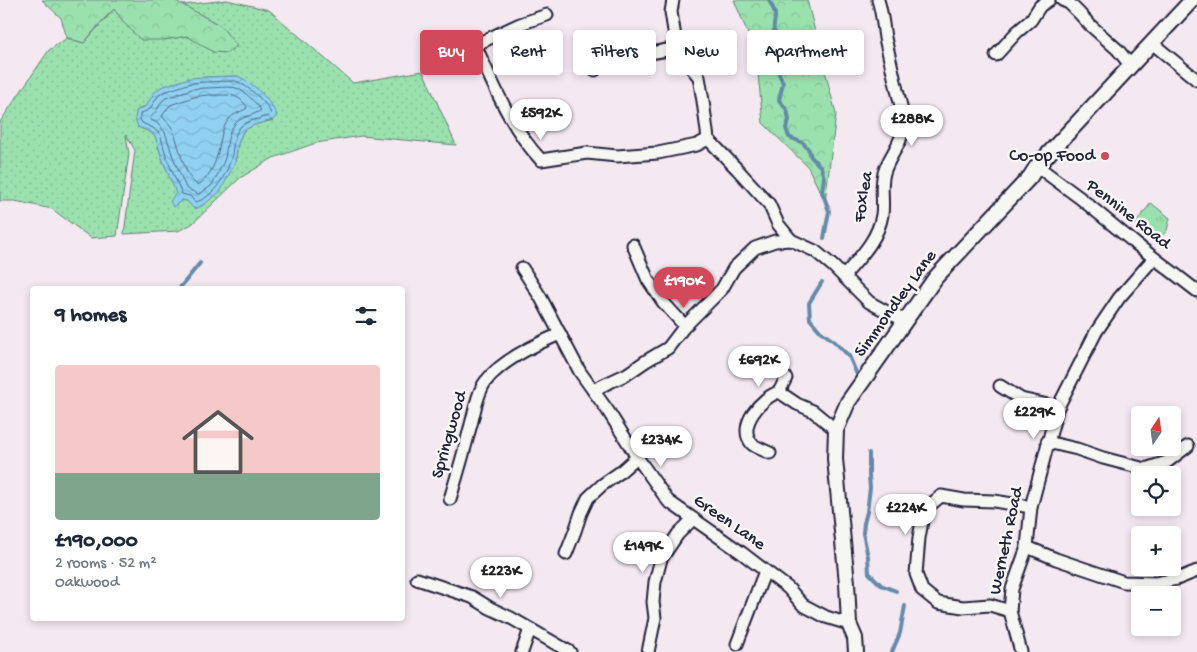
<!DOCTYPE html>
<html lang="en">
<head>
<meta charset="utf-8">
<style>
	:root { --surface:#fff; --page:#f2f2f3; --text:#1f2937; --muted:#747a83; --line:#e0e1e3; --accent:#d1495b }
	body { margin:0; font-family:"Gochi Hand",sans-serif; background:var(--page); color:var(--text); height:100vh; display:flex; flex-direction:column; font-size:19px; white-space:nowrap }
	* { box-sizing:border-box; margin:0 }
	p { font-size:16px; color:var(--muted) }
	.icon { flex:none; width:28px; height:28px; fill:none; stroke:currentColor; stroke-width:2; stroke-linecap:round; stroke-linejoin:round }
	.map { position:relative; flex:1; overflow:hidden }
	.side { position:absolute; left:30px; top:286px; width:375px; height:335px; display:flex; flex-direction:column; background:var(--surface); border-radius:5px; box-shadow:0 2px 8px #0003 }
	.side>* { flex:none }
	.hud { position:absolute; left:420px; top:30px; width:475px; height:45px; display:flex; gap:10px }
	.needle { width:32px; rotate:13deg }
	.controls { position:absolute; left:1131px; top:406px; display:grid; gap:10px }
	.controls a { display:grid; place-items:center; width:50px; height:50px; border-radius:5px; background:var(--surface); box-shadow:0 2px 8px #0003; font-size:25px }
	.price { position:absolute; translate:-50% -42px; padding:0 11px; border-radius:18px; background:#fff; color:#222; font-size:16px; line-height:32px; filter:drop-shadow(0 1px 2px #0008) }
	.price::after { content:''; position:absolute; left:50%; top:30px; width:15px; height:11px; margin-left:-8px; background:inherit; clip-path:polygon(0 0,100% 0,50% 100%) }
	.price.selected { background:var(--accent); color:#fff }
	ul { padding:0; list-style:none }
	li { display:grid; align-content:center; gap:10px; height:265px; padding:0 25px }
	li+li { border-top:1px solid var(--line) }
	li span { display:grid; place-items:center; height:155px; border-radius:5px; color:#555 }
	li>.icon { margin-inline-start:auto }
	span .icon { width:90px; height:90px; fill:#fffc; stroke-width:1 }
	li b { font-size:21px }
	h2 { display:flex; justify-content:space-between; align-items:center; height:60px; padding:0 25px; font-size:21px }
	.tag { padding:0 18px; border-radius:5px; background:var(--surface); box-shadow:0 2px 8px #0003; font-size:18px; line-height:45px }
	.tag.selected { background:var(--accent); color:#fff }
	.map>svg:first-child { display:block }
</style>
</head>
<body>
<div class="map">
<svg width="1197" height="652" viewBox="0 0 1197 652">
	<defs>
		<pattern id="grass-dots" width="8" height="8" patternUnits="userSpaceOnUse" patternTransform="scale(1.25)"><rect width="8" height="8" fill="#9be1ae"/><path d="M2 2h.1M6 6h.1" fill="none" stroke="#85c197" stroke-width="1.8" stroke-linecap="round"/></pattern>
		<pattern id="forest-crowns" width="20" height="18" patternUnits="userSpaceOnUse" patternTransform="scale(1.25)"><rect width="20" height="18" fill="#9be1ae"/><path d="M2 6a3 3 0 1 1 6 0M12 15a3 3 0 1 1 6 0" fill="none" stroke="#85c197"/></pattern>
		<pattern id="park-tufts" width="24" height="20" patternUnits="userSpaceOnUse" patternTransform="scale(1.25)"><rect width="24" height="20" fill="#9be1ae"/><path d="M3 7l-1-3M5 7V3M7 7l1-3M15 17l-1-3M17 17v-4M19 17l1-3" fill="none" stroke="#85c197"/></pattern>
		<pattern id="water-waves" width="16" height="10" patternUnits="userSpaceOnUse" patternTransform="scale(1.25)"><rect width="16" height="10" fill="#90d1f2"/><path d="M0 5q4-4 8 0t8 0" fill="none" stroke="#7cb3d0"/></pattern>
	</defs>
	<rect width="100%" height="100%" fill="#f4e8f1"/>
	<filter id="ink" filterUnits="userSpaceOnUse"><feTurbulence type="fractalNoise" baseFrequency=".02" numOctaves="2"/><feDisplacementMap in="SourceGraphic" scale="10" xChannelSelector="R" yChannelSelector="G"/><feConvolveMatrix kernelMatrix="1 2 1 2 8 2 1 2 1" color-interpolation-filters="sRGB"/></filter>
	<g filter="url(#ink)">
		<path fill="url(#grass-dots)" stroke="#5e8274" fill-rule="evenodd" d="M227,0L269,10L353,83L423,71L456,145L361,136L316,143L273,158L240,178L192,224L178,231L124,234L135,150L126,135L129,154L117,236L91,238L52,209L15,201H0V122L49,50L67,38L84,43L114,9L164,40L188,36L213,52L221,26L183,5ZM238,76L273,120L254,125L243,131L238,144L235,163L187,201L182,200L173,207L177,193L163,161L155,136L150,132L138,127L140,108L146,106L161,87L206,77Z"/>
		<g fill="url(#forest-crowns)" stroke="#5e8274">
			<path d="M42,0H174L221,26L237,46L227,53L213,52L187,36L164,40H141L125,24L114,9L101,22L84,43L67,38L61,18Z"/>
			<path d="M734,0H807L836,114L825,202L808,167L763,123L756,53Z"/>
		</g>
		<path fill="url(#park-tufts)" stroke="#5e8274" d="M1151,203L1170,218L1167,230L1157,242L1135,224Z"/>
		<path fill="url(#water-waves)" stroke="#648ba9" d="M238,76C254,84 269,98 277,115L273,120L254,125L243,131L238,144L235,163L220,192L202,206L194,209L187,201L182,200L173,207L170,201L176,193L163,161L155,136L150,132L138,127L135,119L136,111L146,106L154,93L161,87L190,78L206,77Z"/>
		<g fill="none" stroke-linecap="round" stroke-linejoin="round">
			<g stroke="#4e6884" stroke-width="1">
				<path d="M236,81C248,86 267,102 271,114L269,116C261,118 246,121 240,127C232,136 234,152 230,162C225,177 212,199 195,202L190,196L182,194L167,159L160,134L153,128L142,123L140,119V114L150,109L158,96L164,92L191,83L206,82Z"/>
				<path d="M206,88C214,88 229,86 236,88C244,90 257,104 261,110C254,116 240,116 234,125C227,134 227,147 225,158C223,164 215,181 211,186C207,189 202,192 198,194L186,188L173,157L165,132L157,123L151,120L150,118L155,113L162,101L166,98L192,89Z"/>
				<path d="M207,95C224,96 237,91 247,107L246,109C240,112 233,114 229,119C220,130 221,144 217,156C214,167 207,180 198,185C184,179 179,142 172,128C169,123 165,120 162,116L170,105L194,97Z"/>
			</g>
			<g stroke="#648ba9" stroke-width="4">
				<path d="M769,0C771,5 775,10 775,15C775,27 770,28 779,38L778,46L780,57L778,71L783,83L779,100L787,110L789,120L786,128L789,137L803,143L809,150L811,157L821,167L824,178L822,191L829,211L824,238"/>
				<path d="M822,282L809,303L810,319L820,331L835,342L849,356L858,377"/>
				<path d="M179,289L200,263"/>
				<path d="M869,453V476L870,488L867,512L864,523L863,533L868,557L869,573L881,585L896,591"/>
				<path d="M892,652L900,633L905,606"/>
			</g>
			<g stroke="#22223b" stroke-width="15">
				<g id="minor">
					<path d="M673,0L671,12L675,37L684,59L699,77L703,101L708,139L737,169L769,204L778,224L791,240"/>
					<path d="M1062,0L1069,3L1079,13L1090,25L1118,50L1131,66"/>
					<path d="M547,15L520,24L475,45C494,85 510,127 541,160L587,153L617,156L658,153L697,145L708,139"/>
					<path d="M595,43V70"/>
					<path d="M1152,43L1197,80"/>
					<path d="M996,55L1017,32L1031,20L1040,6L1049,0"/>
					<path d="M595,57C623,55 652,55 679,47"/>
					<path d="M1037,166L1080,198L1136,244L1197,291"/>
					<path d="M633,245L648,280L663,302L683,324L684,327"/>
					<path d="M522,268L541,298L580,372L608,411L637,457L668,501L742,553L788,588L803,605L826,617L849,624"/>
					<path d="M844,276C859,258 878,240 882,215C884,201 880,187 884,173C888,157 902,144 903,128C904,115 900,102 897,90C893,73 889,55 885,38C883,25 882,12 878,0"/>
					<path d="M1000,386L1021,399L1048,405L1057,409"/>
					<path d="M593,390L627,374L646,361L668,348L684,327L722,289L734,268L755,248L775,241L791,240L815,251L833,266L869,302L889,313L904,320"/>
					<path d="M779,392L786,378"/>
					<path d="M1047,442L1077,449L1103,458L1145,469L1167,462L1188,446"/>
					<path d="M770,453C766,451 755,447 752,444C736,426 762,397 779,392L797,404L813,411L836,430"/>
					<path d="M450,499C457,476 464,452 470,428C474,415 477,392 486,381C502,360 536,344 560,334"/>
					<path d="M1027,547L1056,559L1124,582L1156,583L1177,579L1197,571"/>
					<path d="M566,554L575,531L581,513L588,498L602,485L619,473L637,457"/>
					<path d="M417,579L472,597L490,608L511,618L570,652"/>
					<path d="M1010,611L990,605L963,607L938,603L922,590L916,574L919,538L924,510L941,496L964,500L994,501L1031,507"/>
					<path d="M737,644L765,571"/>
					<path d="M522,652L530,629"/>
					<path d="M648,652L655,618L653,602L655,582L661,559L678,534L693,519"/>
					<path d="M1021,652L1010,611L1012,589L1027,547L1031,507L1057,409L1096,332L1119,298L1154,258"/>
				</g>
			</g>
			<g stroke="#22223b" stroke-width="18">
				<path id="tertiary" d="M856,652L855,638L849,624L847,583L835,459L836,430L848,402L936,277L1030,177L1037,166L1192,0"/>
			</g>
			<use href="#minor" stroke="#f6f6f2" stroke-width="11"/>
			<use href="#tertiary" stroke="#f6f6f2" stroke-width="14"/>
		</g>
	</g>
	<circle fill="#d1495b" stroke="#f6f6f2" stroke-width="2" cx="1105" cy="156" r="5"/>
	<g text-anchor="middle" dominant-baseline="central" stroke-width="5" stroke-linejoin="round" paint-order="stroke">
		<g font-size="18" fill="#22223b" stroke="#f6f6f2" text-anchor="end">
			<text x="1095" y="156">Co-op Food</text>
		</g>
		<g font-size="18" fill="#22223b" stroke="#f6f6f2">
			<text transform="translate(864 197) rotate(-81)">Foxlea</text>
			<text transform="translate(1128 215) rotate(38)">Pennine Road</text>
			<text transform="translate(896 304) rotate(-54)">Simmondley Lane</text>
			<text transform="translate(450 435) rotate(-74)">Springwood</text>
			<text transform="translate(729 523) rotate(35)">Green Lane</text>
			<text transform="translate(1007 541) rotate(-78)">Werneth Road</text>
		</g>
	</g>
</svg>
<div class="controls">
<a><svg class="needle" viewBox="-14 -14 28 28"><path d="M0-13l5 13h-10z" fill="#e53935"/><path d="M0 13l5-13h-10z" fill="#747a83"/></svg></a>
<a><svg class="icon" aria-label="locate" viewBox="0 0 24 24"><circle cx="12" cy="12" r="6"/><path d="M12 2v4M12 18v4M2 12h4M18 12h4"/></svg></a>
<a>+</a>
<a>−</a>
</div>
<b class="price" style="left:541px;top:141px">£592K</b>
<b class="price" style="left:912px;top:147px">£288K</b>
<b class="price selected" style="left:684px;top:309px">£190K</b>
<b class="price" style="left:759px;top:388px">£692K</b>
<b class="price" style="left:1034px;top:440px">£229K</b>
<b class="price" style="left:661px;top:468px">£234K</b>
<b class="price" style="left:906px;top:536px">£224K</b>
<b class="price" style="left:643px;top:574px">£149K</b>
<b class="price" style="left:501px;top:599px">£223K</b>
<div class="hud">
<a class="tag selected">Buy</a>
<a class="tag">Rent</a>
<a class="tag">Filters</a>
<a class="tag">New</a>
<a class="tag">Apartment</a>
</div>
<section class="side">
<h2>9 homes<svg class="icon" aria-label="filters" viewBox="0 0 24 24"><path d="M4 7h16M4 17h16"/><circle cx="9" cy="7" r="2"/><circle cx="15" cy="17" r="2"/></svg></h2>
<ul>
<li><span style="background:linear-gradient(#f6c9c9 70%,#7fa58c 0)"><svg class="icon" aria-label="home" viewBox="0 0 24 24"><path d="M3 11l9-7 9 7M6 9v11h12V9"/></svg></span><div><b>£190,000</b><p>2 rooms · 52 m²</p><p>Oakwood</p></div></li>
</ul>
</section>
</div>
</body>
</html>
